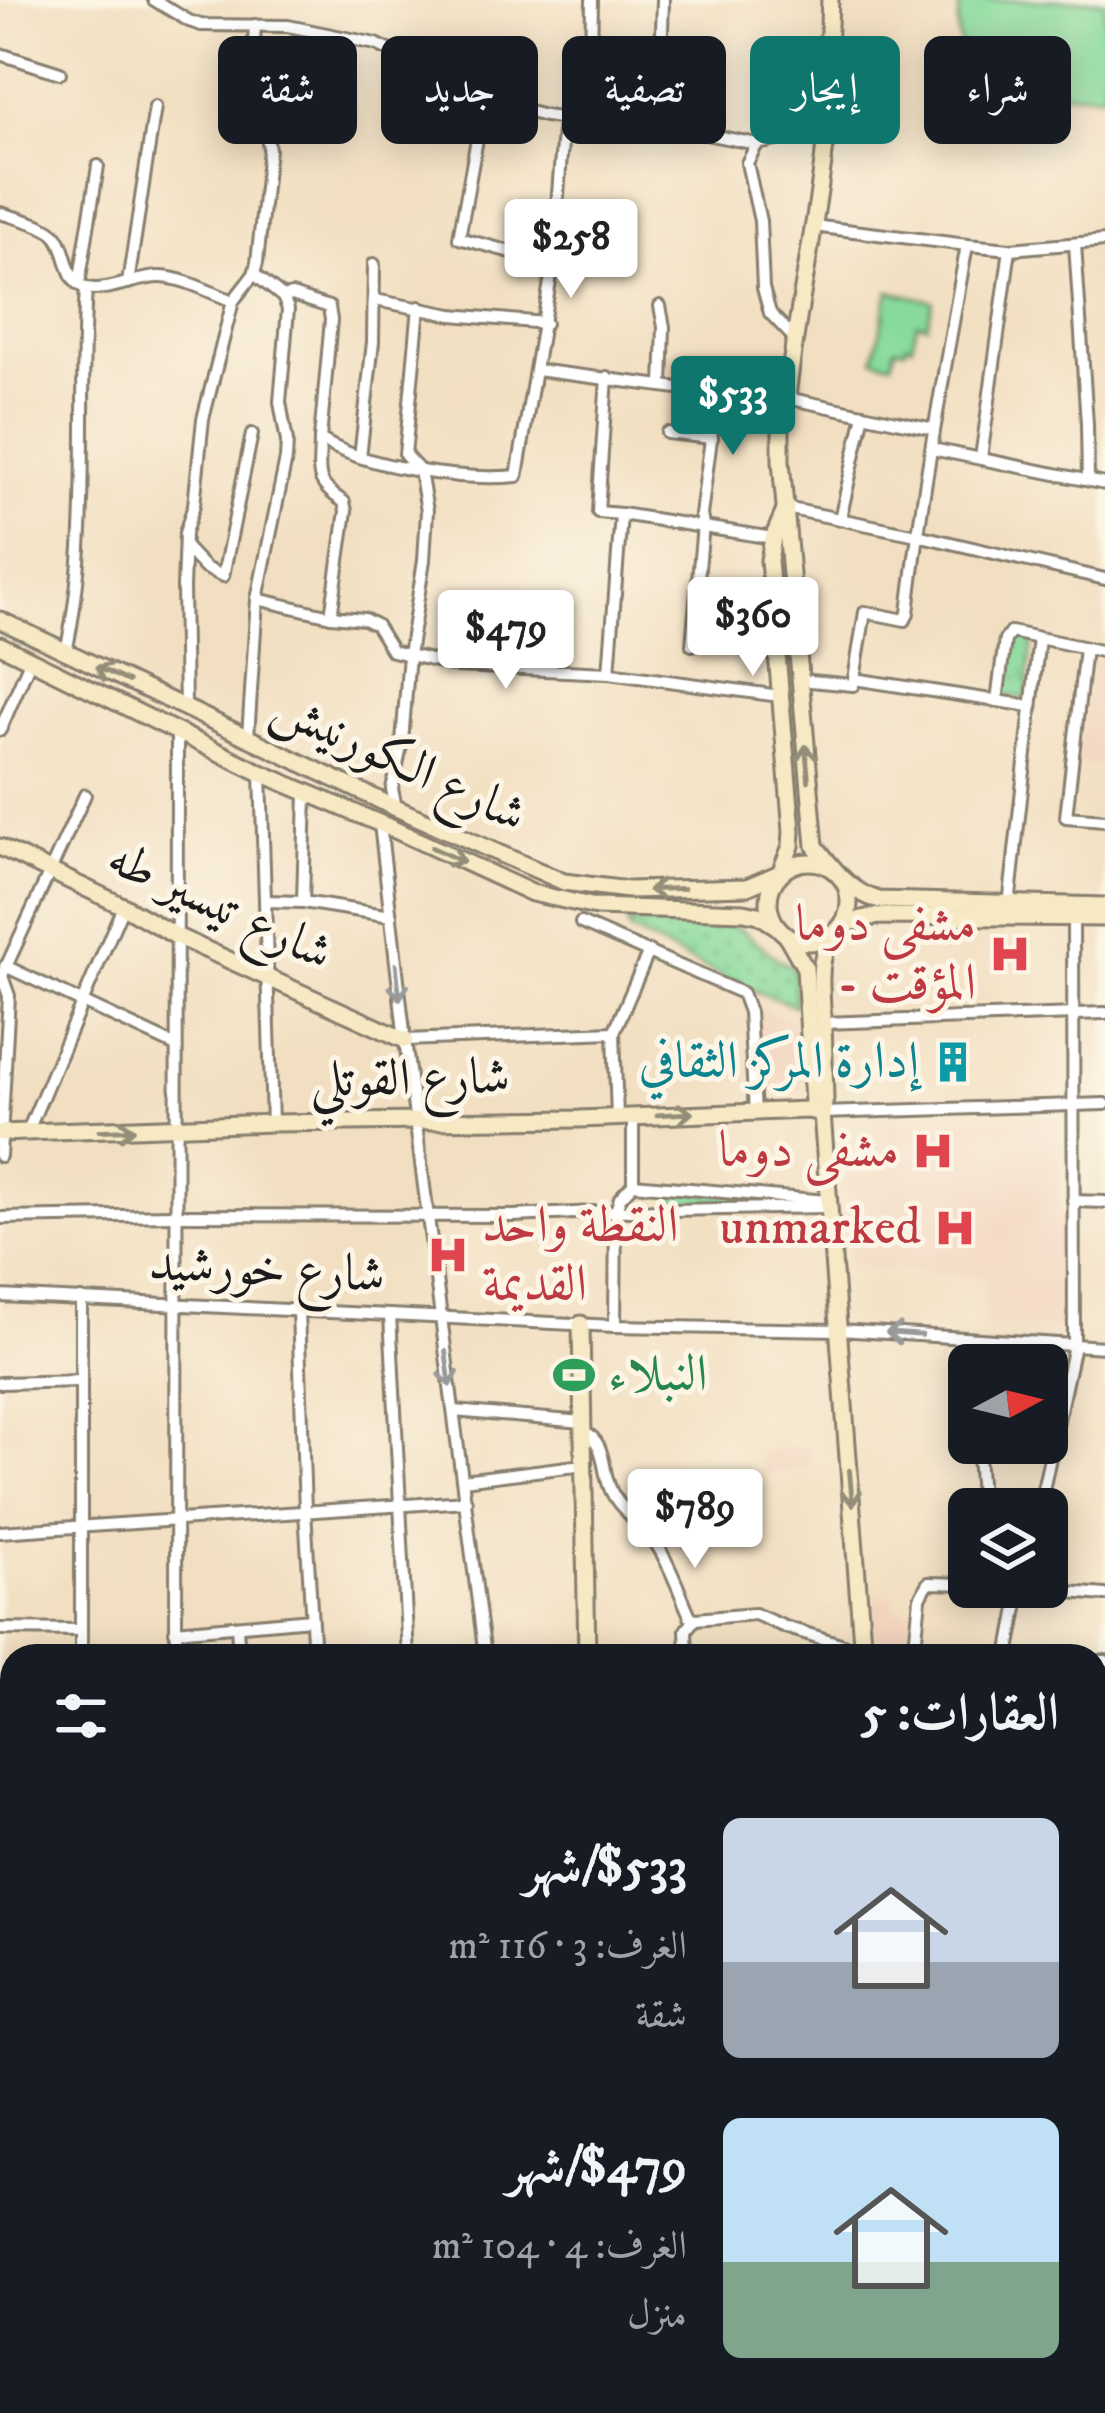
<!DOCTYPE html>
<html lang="ar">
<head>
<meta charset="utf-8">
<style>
	:root { --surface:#171b24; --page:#242831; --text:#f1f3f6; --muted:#9ea1a6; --accent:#0f766e }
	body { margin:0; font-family:"IM FELL DW Pica",Amiri,serif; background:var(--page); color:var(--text); direction:rtl; height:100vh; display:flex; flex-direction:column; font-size:45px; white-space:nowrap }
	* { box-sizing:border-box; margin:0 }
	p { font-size:39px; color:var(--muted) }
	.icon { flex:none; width:66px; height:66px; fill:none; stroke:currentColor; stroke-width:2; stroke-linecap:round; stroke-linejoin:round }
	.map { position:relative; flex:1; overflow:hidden; direction:ltr }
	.details { position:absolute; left:0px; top:1644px; width:1107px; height:771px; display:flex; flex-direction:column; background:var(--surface); border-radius:36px 36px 0 0; box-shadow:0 6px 30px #0003; direction:rtl }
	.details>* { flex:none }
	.top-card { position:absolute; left:36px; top:36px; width:1035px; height:108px; direction:rtl; display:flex; gap:24px }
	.needle { width:78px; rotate:83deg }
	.buttons { position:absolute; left:948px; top:1344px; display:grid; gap:24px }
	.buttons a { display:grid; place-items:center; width:120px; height:120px; border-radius:18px; background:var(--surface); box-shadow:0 6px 30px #0003; font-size:60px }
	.price { position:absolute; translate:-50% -102px; padding:0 27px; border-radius:12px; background:#fff; color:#222; font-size:39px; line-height:78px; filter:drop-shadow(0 3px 6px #0008) }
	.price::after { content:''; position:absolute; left:50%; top:72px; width:36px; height:27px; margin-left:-18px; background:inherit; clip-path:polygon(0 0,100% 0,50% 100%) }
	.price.active { background:var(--accent); color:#fff }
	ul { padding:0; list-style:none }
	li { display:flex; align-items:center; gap:36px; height:300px; padding:0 48px }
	li span { display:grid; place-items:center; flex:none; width:336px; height:240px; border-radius:18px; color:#555 }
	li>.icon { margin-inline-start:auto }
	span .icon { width:144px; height:144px; fill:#fffc; stroke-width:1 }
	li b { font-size:51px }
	h2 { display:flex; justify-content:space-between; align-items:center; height:144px; padding:0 48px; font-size:51px }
	.pill { padding:0 42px; border-radius:18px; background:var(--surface); box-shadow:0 6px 30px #0003; font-size:42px; line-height:108px }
	.pill.active { background:var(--accent); color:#fff }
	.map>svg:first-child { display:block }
</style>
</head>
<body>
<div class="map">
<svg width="1105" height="2413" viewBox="0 0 1105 2413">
	<defs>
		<pattern id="grass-dots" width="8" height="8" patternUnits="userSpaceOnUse" patternTransform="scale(3)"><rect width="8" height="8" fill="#88da9b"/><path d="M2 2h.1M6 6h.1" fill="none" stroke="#75ba85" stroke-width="1.8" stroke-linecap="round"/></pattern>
		<pattern id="park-tufts" width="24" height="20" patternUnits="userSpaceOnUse" patternTransform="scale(3)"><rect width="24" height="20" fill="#88da9b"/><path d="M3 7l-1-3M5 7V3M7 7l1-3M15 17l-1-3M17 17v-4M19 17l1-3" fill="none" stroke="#75ba85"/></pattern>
	</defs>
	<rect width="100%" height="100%" fill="#fcf5e5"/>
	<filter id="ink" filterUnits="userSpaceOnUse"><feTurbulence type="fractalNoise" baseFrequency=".00833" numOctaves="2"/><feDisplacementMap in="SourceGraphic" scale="24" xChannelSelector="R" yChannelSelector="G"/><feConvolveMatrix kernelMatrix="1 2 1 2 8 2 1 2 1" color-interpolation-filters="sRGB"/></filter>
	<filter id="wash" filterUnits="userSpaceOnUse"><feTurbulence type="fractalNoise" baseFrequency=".004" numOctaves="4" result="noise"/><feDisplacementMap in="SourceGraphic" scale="48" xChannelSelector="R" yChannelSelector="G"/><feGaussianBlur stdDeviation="2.7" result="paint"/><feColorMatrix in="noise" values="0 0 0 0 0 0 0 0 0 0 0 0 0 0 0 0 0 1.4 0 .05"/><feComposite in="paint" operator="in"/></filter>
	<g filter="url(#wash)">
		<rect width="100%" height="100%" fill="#f2dfc1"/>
		<g fill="#f2d4be">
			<path d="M1094,660L1105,662V765L1076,762Z"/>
			<path d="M746,1001L795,1023L800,1088L752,1090Z"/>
			<path d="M1062,1117L1063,1328H983L986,1278L848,1263L845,1178L872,1171L873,1125Z"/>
			<path d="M808,1447L812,1468L761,1476L760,1449Z"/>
			<path d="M861,1596L893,1597L894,1609L914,1611L908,1647L865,1632Z"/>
			<path d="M502,2403H568L567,2413H500Z"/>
		</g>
		<path fill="url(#grass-dots)" stroke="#527b5c" stroke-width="3" d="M627,923L735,926C756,938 770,958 794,968L796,1006L744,987L630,931Z"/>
		<g fill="url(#park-tufts)" stroke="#527b5c" stroke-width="3">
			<path d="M889,291L933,301L927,325L917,323L912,345L906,344L905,349L895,348L892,363L874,359Z"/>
			<path d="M783,555L805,810L803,824L797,825L772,556Z"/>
			<path d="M1016,636L1033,639L1026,699L1002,695L1010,638Z"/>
			<path d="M673,1190L770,1199V1204H673Z"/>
		</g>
		<path fill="#88da9b" stroke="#527b5c" stroke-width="3" d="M962,0H1105V94C1058,91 981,100 961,46C956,31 957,16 962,0Z"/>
	</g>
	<g filter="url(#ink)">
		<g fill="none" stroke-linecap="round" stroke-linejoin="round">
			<g stroke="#877e6e" stroke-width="16">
				<g id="street">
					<path d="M154,0L189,21L201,25L288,26L376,44L391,51L410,73L468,89L505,106L545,116L606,125H659L757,144L826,130"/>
					<path d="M0,54L60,73"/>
					<path d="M485,95L459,238L552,263"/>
					<path d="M590,122L592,0"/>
					<path d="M659,125L663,0"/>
					<path d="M757,144L747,163L760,221L763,288L770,313L793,337"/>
					<path d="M0,213C16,218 40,223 53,233C69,246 64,283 86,288C108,293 139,276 161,277C185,278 211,293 233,301"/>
					<path d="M813,226L967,245"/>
					<path d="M1075,244L1087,424L1088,480"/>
					<path d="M128,283L155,107"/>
					<path d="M79,284L98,166"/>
					<path d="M283,297L292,295L329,307L331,320L320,439C365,468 464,481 517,476L552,270L564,118"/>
					<path d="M375,300L452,315L545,323"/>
					<path d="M660,306L664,327L662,385"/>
					<path d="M536,370L717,393L781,395"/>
					<path d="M607,377L598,512L621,514"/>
					<path d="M787,398L934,429"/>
					<path d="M667,433L712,438"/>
					<path d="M320,439C320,473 312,482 344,502L346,511L331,616"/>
					<path d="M932,449L1105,484"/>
					<path d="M360,457L373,342L374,264"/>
					<path d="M981,458L1010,249"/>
					<path d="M786,508L917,535L1105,579"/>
					<path d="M840,519L864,414"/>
					<path d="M185,547L205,568L223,576L252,434"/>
					<path d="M257,599L331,616L364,619L376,625L392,651L457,666L609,673L780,696"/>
					<path d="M692,645L703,525L701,515L717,393"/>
					<path d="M1085,648L1066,817L1105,820"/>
					<path d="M66,652C92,533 78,409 86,288"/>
					<path d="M609,673L621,514L773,538"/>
					<path d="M800,680L853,685L854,679"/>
					<path d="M997,701L1005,640L1011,632L1105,652"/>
					<path d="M1030,706L854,679L865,612L905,620L908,613C922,489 945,367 967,245L1010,249L1105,241"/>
					<path d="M185,708L183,588L185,533L194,505L203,419L233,301L254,274L257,263L269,149L267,136L255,112L251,95L255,25"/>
					<path d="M0,730L31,659"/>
					<path d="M248,737L257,599L286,459L287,442L280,402L288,309L283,297L254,274"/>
					<path d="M261,773L272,1123"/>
					<path d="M396,808L392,789L402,742L409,655L424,560L427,511L420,471L405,455L419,307"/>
					<path d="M380,824L405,1040L485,1656"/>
					<path d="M265,901L303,902L391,916"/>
					<path d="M303,902L306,793"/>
					<path d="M1009,905L1039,638"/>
					<path d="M581,923L742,993L749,1012L755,1112"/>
					<path d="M5,966L176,1046"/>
					<path d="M0,980L85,795"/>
					<path d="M823,1023L1105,1013"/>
					<path d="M405,1040L614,1032"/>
					<path d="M822,1113L1105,1104"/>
					<path d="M617,1118L614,1032L649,951"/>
					<path d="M27,1133L123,906"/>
					<path d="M0,1156L9,996L2,976"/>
					<path d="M633,1184V1116"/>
					<path d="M1073,1201L1105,1202"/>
					<path d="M0,1218L175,1215L513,1216L616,1211L827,1207"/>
					<path d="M0,1296L615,1326L839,1330L1105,1347"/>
					<path d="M298,1310L305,1511L314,1656"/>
					<path d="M390,1315L408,1656"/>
					<path d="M615,1326L616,1211L620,1198L633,1184L827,1201"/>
					<path d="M974,1365L975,1339"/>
					<path d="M0,1383L81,1381"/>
					<path d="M454,1411L583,1422"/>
					<path d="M583,1431C607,1443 601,1467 610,1488C618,1509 640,1521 653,1539C669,1562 679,1591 690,1616L695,1619L755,1614L785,1627L863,1651L892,1656"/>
					<path d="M977,1443L982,1509"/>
					<path d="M463,1480L584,1465"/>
					<path d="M1039,1509L1074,1345L1073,916"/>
					<path d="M0,1532L466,1501"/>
					<path d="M1008,1587L1105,1595"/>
					<path d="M237,1627L239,1656"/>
					<path d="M0,1629L80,1630"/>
					<path d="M175,1631L311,1619"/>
					<path d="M81,1656V1299"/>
					<path d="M176,1656L177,734"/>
					<path d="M687,1656L686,1630L695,1619"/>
					<path d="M914,1656L920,1598L928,1583L969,1584"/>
					<path d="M1008,1656L1021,1587"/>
					<path d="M1095,1661H1105"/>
					<path d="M0,1725H12"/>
					<path d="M1095,1778L1105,1776"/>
					<path d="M0,1879L12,1905"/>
					<path d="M1095,1953L1105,1947"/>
					<path d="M1095,1966L1105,1969"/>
					<path d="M0,2142L12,2141"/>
					<path d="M120,2403L122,2413"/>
					<path d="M178,2403L181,2413"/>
					<path d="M683,2403V2413"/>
					<path d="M776,2403L778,2413"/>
					<path d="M883,2403L885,2413"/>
					<path d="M1020,2403L1041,2413"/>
					<path d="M498,2413L500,2403"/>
				</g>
			</g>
			<g stroke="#877e6e" stroke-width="21">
				<g id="secondary">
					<path d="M830,0C827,59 830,118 821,177C811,251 795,323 787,398L781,395V461L815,846C833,868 850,893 879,900L1105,906"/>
					<path d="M0,620L396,808L564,882L628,890L747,887L780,873L791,846L792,831L769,560L773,538L786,508"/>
					<path d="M0,645L261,773L393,829L532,893L596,907L744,912L759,915L776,926"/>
					<path d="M0,847L123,906L176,936L405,1040"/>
					<circle cx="809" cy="902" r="40"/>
					<path d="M788,938L805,968L813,1103L822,1113"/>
					<path d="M0,1133L272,1123L579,1119L807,1110L822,1113"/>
					<path d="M581,1324L587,1656"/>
					<path d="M863,1656L822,1113L825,1099C824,1073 824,1048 823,1023C820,970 811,922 880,916L1105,918"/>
					<path d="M1095,2309L1105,2310"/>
					<path d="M0,2380L12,2376"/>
					<path d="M954,2403L955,2413"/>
					<path d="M574,2413V2403"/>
				</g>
			</g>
			<g stroke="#877e6e" stroke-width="22">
				<g id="primary">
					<path d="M0,1925L12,1947"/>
					<path d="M0,1956L12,1975"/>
					<path d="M336,2403L344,2413"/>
					<path d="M358,2403L365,2413"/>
				</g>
			</g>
			<use href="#street" stroke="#fff" stroke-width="10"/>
			<use href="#secondary" stroke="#f6e9c3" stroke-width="15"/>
			<use href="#primary" stroke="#e9c769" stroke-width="16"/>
		</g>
		<defs><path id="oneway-shaft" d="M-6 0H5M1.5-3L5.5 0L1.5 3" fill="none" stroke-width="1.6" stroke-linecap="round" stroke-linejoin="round" transform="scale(3)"/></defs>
		<g stroke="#948d78">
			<use href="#oneway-shaft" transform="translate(112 674) rotate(-155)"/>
			<use href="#oneway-shaft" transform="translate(807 763) rotate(-95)"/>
			<use href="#oneway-shaft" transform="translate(448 855) rotate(25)"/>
			<use href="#oneway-shaft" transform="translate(666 889) rotate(178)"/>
			<use href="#oneway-shaft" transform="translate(675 1114) rotate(-3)"/>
			<use href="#oneway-shaft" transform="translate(117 1130) rotate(-2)"/>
			<use href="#oneway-shaft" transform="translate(851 1488) rotate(85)"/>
		</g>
		<g stroke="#999">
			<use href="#oneway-shaft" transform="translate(398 982) rotate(84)"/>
			<use href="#oneway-shaft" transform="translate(904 1334) rotate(-176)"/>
			<use href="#oneway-shaft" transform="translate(448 1369) rotate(82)"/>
		</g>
	</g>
	<defs>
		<g id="hospital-bare" transform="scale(3.24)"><path d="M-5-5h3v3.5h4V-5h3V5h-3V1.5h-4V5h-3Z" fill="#e0444e" stroke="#fcf5e5" stroke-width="2.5" paint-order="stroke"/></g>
		<g id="building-bare" transform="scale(3.24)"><path d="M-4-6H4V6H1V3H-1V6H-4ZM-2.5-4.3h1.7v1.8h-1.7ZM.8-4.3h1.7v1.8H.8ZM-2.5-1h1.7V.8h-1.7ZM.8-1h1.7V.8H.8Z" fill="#0f9aa8" stroke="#fcf5e5" stroke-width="2.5" paint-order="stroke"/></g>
		<g id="stadium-bare" transform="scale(3.24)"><path d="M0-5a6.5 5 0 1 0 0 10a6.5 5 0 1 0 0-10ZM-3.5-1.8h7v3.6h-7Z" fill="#2e9e5b" stroke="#fcf5e5" stroke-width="2.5" paint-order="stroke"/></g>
	</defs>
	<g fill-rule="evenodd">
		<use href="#hospital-bare" x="1010" y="954"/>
		<use href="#building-bare" x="953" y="1062"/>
		<use href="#hospital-bare" x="933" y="1151"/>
		<use href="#hospital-bare" x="955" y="1228"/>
		<use href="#hospital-bare" x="448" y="1255"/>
		<use href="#stadium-bare" x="574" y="1375"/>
	</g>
	<g text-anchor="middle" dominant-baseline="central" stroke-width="10" stroke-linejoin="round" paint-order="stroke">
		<g font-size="51" fill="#1c1c1c" stroke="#fcf5e5">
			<text transform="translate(399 761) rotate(25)">شارع الكورنيش</text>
			<text transform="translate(220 906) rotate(25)">شارع تيسير طه</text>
			<text transform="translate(410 1079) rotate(-1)">شارع القوتلي</text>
			<text transform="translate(267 1270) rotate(3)">شارع خورشيد</text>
		</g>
		<g font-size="51" fill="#be3a42" stroke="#fcf5e5" text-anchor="end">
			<text x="976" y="925">مشفى دوما<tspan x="976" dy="59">- المؤقت</tspan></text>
			<text x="899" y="1151">مشفى دوما</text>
			<text x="482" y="1226" text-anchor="start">النقطة واحد<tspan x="482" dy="59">القديمة</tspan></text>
			<text x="921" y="1228">unmarked</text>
		</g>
		<g font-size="51" fill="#0d838f" stroke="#fcf5e5" text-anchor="end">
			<text x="919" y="1062">إدارة المركز الثقافي</text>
		</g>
		<g font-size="51" fill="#27864d" stroke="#fcf5e5" text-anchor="start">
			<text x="608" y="1375">النبلاء</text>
		</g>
	</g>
</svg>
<div class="buttons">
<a><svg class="needle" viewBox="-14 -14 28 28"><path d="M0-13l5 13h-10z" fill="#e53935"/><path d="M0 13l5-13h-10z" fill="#9ea1a6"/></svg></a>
<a><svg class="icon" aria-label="layers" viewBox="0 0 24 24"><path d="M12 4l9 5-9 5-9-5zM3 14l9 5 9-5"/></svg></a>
</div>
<b class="price" style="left:571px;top:301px">$258</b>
<b class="price active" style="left:733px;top:458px">$533</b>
<b class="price" style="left:753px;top:679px">$360</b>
<b class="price" style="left:506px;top:692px">$479</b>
<b class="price" style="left:695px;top:1571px">$789</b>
<div class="top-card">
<a class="pill">شراء</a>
<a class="pill active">إيجار</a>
<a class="pill">تصفية</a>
<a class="pill">جديد</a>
<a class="pill">شقة</a>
</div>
<section class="details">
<h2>العقارات: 5<svg class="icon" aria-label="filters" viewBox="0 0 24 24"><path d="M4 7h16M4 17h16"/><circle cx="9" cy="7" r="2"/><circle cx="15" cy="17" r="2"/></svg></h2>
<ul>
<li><span style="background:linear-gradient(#c9d6e8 60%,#9aa5b1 0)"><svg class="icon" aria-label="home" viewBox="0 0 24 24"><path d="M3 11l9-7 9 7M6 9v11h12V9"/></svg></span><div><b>$533/شهر</b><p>الغرف: 3 · 116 m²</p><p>شقة</p></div></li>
<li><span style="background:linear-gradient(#bfe0f5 60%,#7fa58c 0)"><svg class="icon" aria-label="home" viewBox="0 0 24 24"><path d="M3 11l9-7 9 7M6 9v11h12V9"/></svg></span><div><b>$479/شهر</b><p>الغرف: 4 · 104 m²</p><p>منزل</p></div></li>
</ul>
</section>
</div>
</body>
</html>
